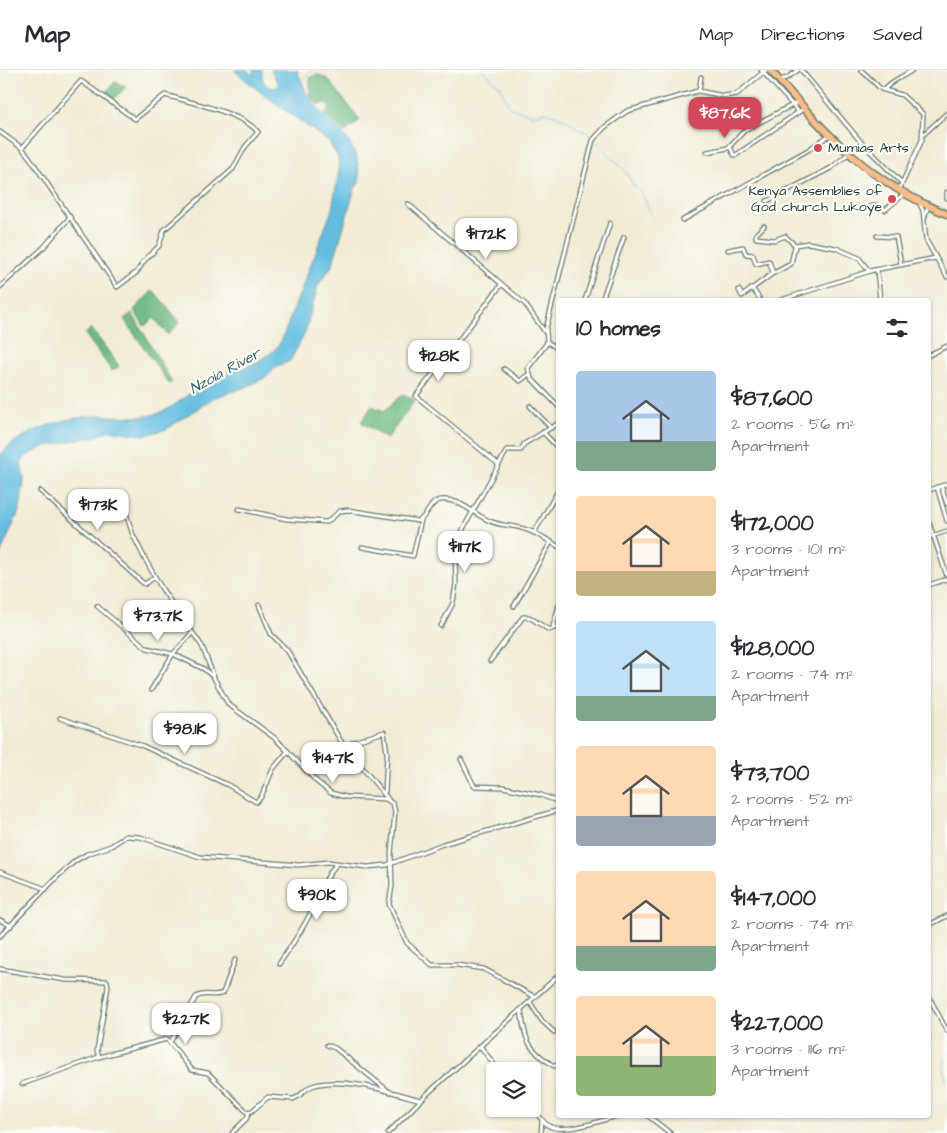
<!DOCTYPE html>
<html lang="en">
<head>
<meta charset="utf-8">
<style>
	:root { --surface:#fff; --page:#f7f7f7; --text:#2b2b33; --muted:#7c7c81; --line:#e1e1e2; --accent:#d1495b }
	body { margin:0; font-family:"Architects Daughter",sans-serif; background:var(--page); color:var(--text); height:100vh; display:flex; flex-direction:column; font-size:19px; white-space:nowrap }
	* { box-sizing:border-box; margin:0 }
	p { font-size:16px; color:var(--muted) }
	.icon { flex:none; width:28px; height:28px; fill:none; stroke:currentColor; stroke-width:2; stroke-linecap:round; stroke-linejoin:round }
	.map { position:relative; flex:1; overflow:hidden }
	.side { position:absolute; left:556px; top:228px; width:375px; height:820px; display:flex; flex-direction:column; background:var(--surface); border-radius:5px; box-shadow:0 1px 4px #0004 }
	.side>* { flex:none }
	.fabs { position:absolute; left:486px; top:992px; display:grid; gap:10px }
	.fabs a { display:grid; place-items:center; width:55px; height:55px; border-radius:5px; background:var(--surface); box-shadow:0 1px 4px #0004; font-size:25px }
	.price { position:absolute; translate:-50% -42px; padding:0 11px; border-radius:10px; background:#fff; color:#222; font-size:16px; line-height:32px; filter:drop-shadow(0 1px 2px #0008) }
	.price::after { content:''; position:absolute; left:50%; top:30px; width:15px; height:11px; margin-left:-8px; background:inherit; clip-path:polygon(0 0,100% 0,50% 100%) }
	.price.selected { background:var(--accent); color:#fff }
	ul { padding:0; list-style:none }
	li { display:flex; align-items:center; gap:15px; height:125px; padding:0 20px }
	li span { display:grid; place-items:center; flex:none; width:140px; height:100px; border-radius:5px; color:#555 }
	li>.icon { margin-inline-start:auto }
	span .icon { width:60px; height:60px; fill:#fffc; stroke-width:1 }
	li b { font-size:21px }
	h2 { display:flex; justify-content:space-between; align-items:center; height:60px; padding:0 20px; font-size:21px }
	header { display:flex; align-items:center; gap:30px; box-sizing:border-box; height:70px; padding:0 25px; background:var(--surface); border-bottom:1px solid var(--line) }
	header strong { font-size:24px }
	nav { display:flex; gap:28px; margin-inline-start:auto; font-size:18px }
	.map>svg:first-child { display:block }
</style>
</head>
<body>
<header>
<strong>Map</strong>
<nav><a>Map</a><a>Directions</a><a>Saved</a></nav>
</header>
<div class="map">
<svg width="947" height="1063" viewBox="0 0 947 1063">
	<rect width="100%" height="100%" fill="#fdfcf7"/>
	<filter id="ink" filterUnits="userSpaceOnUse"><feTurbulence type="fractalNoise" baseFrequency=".02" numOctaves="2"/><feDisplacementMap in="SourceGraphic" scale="10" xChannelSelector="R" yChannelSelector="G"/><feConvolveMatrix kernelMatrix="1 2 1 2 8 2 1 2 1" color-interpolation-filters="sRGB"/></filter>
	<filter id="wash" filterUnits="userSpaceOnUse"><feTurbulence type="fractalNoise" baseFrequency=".0096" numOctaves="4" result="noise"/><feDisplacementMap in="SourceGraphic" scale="20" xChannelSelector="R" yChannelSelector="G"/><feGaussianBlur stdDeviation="1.12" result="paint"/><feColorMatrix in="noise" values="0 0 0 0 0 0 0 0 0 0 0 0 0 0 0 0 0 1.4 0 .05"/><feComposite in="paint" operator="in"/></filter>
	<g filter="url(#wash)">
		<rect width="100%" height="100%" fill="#f1ebd4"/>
		<g fill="#6eb981" stroke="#467b5a">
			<path d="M317,4L328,9L360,50L344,63L325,44L330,38L326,33L318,35L310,26V8Z"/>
			<path d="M115,12L126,17L112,31L104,25Z"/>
			<path d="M153,220L180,252L168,265L154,248L144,256L134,240Z"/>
			<path d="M132,243L172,312L169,314L124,249Z"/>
			<path d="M91,258L119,296L112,301L85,264Z"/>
			<path d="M402,325L415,330L387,369L361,352L372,336L384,341Z"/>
		</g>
		<path fill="#64bde1" stroke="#427d8a" d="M234,0H247L254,6L253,0H262C262,10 263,17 275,18L279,15L271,0H297C301,9 304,20 310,28C333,62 361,66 359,113L355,118L332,196L318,215L305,263L290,291L277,296L268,306L246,317L213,328L167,359L145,365L109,360L98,366L46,376L26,386L21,393L24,410L20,439L0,485V386C16,362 69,346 96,346C115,345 135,349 153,345C171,341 186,325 202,315C226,301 265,296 281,272L332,140L339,100L338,87L329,72L259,21Z"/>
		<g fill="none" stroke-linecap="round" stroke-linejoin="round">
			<g stroke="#64bde1" stroke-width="1">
				<path d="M482,0L500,16L510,38L533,45L544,42L551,44L567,50L579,60L590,63L593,67"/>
				<path d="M302,9L314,0"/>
				<path d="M596,71L626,102L633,115L642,123L653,149"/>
				<path d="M945,988L943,1000L947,1011"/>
			</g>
		</g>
	</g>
	<g filter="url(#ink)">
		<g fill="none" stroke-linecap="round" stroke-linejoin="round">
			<g stroke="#687a6c" stroke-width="5.5">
				<g id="minor">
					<path d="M761,0L799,42"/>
					<path d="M801,0L861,72L902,113"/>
					<path d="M861,0L881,19L902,25L923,44L922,70L899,120"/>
					<path d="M779,10L787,8L798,0"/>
					<path d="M884,20C891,10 902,8 912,0"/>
					<path d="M699,21L701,7"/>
					<path d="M0,62L22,78L30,88L117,217L137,202L144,191L159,176L164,160L233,99L245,77L258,62C243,43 189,32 165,25L135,49L81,11L22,78"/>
					<path d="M924,64L947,43"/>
					<path d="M730,77L734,85H736L803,39"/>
					<path d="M707,82L728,78L745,60L798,32"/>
					<path d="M947,122V128"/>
					<path d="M767,131L831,98L848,84"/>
					<path d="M919,132L923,141L926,170L947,207"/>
					<path d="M408,134L525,234L545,262"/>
					<path d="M869,137L876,135L885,140L904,124"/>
					<path d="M924,149L928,136"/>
					<path d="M683,150L808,80L828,66"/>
					<path d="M764,156L756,164V168L775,170L785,166L795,175L808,173L836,178L859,188L869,201L936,188"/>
					<path d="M877,166L896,167L901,194"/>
					<path d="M728,180L743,177L746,184L753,185L756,194L769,191L773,203"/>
					<path d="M877,200L880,230"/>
					<path d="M0,217L43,178L70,147"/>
					<path d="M752,218L759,228"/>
					<path d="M739,220L742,226L772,204L791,194L795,176"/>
					<path d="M585,230L610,153"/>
					<path d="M602,230L624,167"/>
					<path d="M781,230L870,201"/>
					<path d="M547,272L559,279"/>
					<path d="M929,285L947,276"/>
					<path d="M504,299L520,311L529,304"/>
					<path d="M530,336L551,358"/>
					<path d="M559,337L531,308L528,298L547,273L546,259L593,70L605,57L627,41L698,21L724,26L737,24L766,0"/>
					<path d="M543,362L559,379"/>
					<path d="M498,394L416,326L501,215"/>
					<path d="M941,416L947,434"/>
					<path d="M937,417L947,451"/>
					<path d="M929,420L947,414"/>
					<path d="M40,421L143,513L145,514L155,507"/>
					<path d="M122,431L133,465L145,489L162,519L202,576L215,610L228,634L276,669L316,711L331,723L346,727L386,729L393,734L395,742L391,784L392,816L389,834L407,873L432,895H457L484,899L535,927"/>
					<path d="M239,439L287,449L327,452L340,441L348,440L418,451C428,447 429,432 440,430C459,427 474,445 490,451C500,456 513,455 524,459C536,462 548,470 559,477"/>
					<path d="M929,453L947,506"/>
					<path d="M534,463L559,419"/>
					<path d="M929,467L947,461"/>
					<path d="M362,477L413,486L421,450"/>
					<path d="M929,515L947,509"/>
					<path d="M259,535L271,564L287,580L342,673L388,729"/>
					<path d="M559,535L553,556L559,559"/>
					<path d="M97,536L147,578L173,584L204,599L213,607"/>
					<path d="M514,536L551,472"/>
					<path d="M441,556L453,533L456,513L455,487L463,459L507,380H521L524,374L559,353"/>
					<path d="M490,591L523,547H529L549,560L554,558"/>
					<path d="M151,620L173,584L192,563"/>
					<path d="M60,648L143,676L228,715L256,732L261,727L273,699L288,681"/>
					<path d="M353,672L384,662L387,683L385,722"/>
					<path d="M461,689L474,716L503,717L541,725L559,732"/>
					<path d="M0,802L46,819"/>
					<path d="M0,850L11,856"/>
					<path d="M929,855L947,846"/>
					<path d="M0,866L57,807L75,791L87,784L111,776L126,766L140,767L200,787L299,795L328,792L367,797L387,795L443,774L559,740"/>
					<path d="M279,894C290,878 301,862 310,844C317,831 327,802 337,794"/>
					<path d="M0,899L65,910L107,911L108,917L97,980L99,987L167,969L192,1000L208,1003L247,1042L252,1041L268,1027L293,1029C301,1027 304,1019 312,1016C342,1006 391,1022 421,1030"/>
					<path d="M929,927L947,961"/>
					<path d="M530,932L542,951L554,962"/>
					<path d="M521,940C525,970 527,979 554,996L559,995"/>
					<path d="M171,971L196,927C206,921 214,928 223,923L235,890"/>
					<path d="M327,975L335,978L387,1020"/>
					<path d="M480,976L499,1001"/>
					<path d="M22,1014L99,987"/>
					<path d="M532,1036C538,1044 542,1053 551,1057C566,1063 604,1050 620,1045"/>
					<path d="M647,1045L670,1063"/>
					<path d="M232,1063L247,1048L249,1042"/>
					<path d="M388,1063L426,1025L559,905"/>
					<path d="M541,1063L542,1051"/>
				</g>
			</g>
			<g stroke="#687a6c" stroke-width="9">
				<path id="highway" d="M770,0C826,63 866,111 947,144"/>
			</g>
			<use href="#minor" stroke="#fff" stroke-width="3"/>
			<use href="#highway" stroke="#f8bd89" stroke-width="6"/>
		</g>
	</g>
	<g fill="#d1495b" stroke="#fdfcf7" stroke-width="2">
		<circle cx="818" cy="78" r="5"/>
		<circle cx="892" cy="129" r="5"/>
	</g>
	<g text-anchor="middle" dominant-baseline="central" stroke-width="4.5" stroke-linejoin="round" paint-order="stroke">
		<g font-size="14" fill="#1f3d34" stroke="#fdfcf7" text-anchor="start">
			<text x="828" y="78">Mumias Arts</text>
			<text x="882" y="121" text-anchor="end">Kenya Assemblies of<tspan x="882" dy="16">God church Lukoye</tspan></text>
		</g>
		<g font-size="15" font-style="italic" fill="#346368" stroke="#fdfcf7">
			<text transform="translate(225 301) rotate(-29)">Nzoia River</text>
		</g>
	</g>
</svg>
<div class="fabs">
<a><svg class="icon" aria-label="layers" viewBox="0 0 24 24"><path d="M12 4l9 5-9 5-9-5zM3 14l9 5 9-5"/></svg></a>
</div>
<b class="price selected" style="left:725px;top:69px">$87.6K</b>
<b class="price" style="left:486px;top:190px">$172K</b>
<b class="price" style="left:439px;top:312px">$128K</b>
<b class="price" style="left:98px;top:461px">$173K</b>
<b class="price" style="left:465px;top:503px">$117K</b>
<b class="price" style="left:158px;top:572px">$73.7K</b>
<b class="price" style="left:185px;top:685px">$98.1K</b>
<b class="price" style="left:333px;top:714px">$147K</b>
<b class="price" style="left:317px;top:851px">$90K</b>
<b class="price" style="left:186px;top:975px">$227K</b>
<section class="side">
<h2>10 homes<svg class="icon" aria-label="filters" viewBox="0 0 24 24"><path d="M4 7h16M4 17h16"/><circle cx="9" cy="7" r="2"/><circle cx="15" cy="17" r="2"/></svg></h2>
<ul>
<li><span style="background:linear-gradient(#a9c7e8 70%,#7fa58c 0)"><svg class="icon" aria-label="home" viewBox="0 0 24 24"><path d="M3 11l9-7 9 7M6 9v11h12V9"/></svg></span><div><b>$87,600</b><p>2 rooms · 56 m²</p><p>Apartment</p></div></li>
<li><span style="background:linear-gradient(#ffd9b3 75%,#c2b280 0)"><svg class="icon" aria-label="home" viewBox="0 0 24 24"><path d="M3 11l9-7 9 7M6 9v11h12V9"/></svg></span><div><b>$172,000</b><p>3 rooms · 101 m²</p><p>Apartment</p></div></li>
<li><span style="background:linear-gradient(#bfe0f5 75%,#7fa58c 0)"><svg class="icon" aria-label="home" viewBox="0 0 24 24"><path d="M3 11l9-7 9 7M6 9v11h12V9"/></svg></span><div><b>$128,000</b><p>2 rooms · 74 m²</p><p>Apartment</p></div></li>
<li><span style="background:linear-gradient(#ffd9b3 70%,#9aa5b1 0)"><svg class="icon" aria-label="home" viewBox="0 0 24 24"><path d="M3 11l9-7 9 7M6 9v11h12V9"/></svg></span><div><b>$73,700</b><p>2 rooms · 52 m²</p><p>Apartment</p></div></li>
<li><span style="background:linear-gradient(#ffd9b3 75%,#7fa58c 0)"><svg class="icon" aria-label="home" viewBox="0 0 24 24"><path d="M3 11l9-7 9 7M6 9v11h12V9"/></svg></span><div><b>$147,000</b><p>2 rooms · 74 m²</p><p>Apartment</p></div></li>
<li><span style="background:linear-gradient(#ffd9b3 60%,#8fb573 0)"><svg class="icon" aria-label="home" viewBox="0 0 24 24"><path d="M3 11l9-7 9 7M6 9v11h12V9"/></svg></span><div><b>$227,000</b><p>3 rooms · 116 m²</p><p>Apartment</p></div></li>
</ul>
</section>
</div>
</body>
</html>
